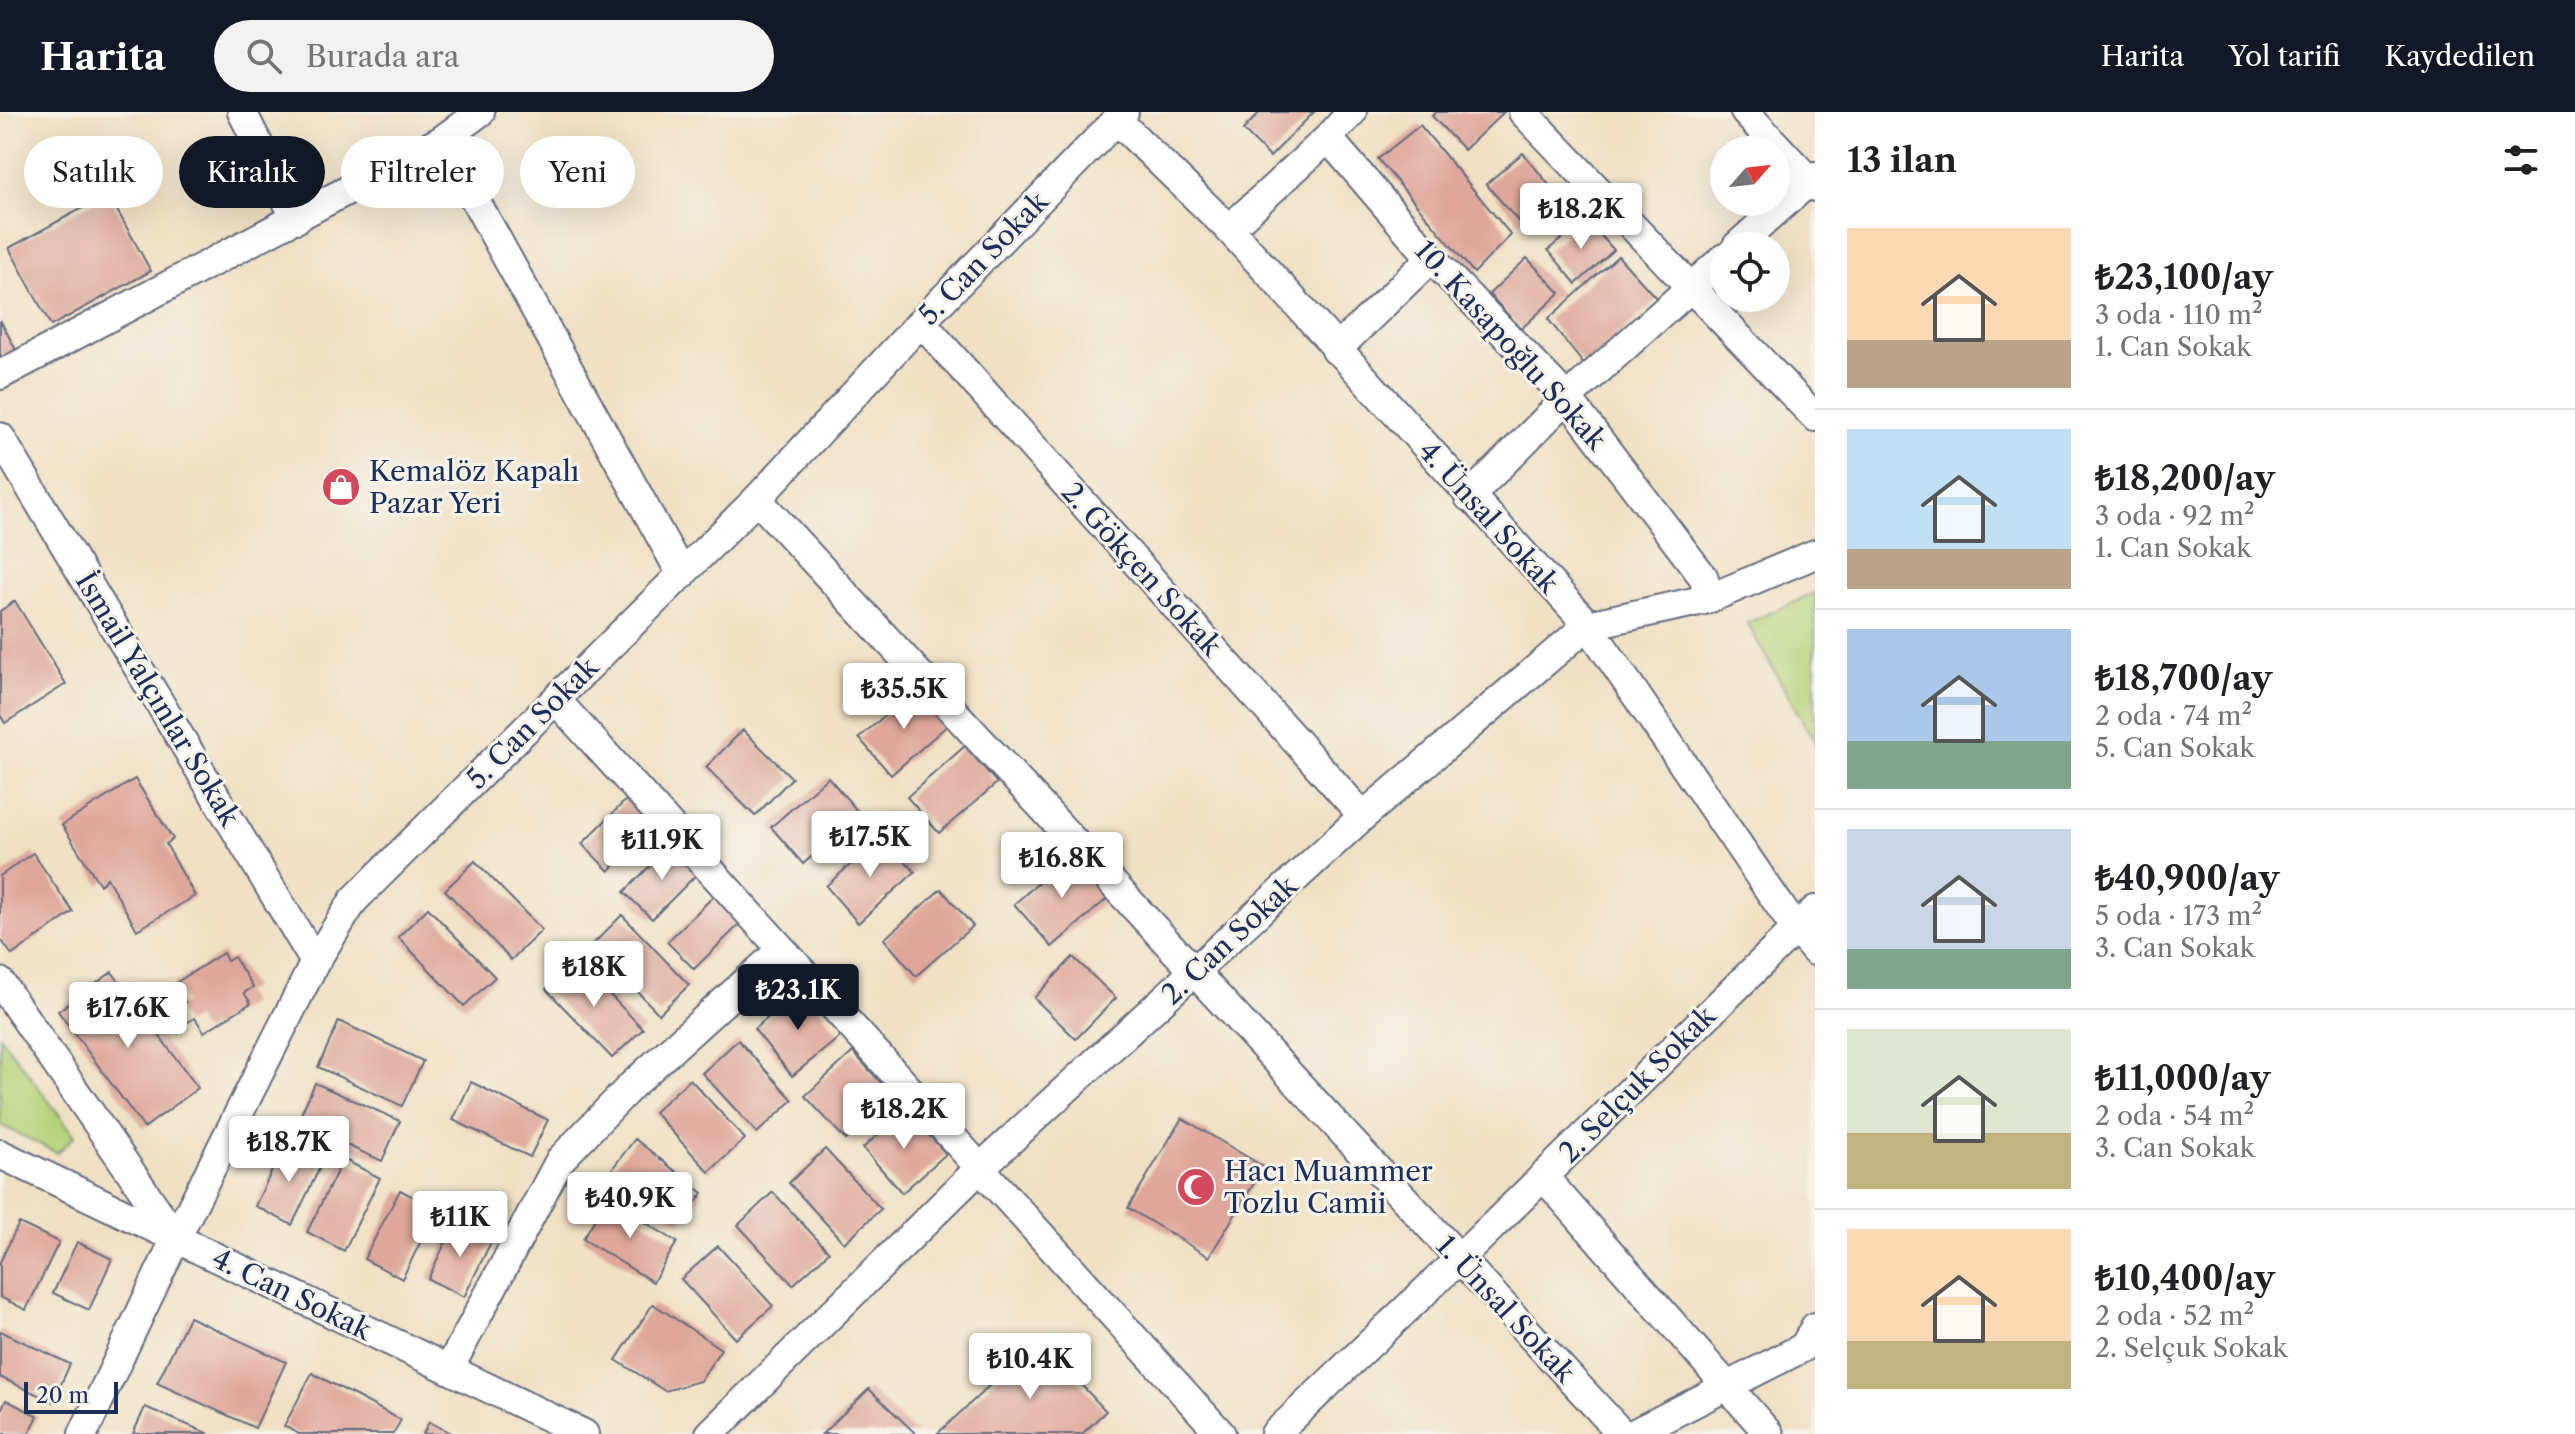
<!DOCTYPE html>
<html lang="tr">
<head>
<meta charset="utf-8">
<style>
	:root { --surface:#fff; --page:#f2f2f2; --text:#202124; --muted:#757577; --line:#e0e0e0; --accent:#111827 }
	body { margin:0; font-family:"Libre Caslon Text",serif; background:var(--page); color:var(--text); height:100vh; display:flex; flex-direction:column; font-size:30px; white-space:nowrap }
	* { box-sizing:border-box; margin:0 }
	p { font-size:26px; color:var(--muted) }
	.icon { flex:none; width:44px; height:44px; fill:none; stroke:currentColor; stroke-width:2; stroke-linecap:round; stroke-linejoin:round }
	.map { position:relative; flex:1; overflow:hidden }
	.drawer { display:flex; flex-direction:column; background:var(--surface); width:760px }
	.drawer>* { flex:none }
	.top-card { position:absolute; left:24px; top:24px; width:760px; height:72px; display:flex; gap:16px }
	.needle { width:52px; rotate:62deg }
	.tools { position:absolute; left:1710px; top:24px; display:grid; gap:16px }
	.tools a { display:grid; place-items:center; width:80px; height:80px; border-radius:50%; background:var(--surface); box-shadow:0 8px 32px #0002; font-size:40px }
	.scale { position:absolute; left:24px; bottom:20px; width:94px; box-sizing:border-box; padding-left:8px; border:4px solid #1b2f5e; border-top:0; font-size:22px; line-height:28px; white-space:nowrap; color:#1b2f5e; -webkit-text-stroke:6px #f7f3e8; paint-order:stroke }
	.price { position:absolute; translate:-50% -68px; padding:0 18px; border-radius:8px; background:#fff; color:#222; font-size:26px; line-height:52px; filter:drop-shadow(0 2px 4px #0008) }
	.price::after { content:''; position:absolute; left:50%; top:48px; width:24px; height:18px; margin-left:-12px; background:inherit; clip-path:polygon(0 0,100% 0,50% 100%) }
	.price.on { background:var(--accent); color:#fff }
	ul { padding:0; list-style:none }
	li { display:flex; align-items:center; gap:24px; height:200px; padding:0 32px }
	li+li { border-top:2px solid var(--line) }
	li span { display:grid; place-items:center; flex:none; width:224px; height:160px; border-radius:0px; color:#555 }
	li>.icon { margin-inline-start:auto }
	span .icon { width:96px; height:96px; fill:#fffc; stroke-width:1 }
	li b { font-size:34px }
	h2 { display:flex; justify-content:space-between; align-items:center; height:96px; padding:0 32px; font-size:34px }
	.chip { padding:0 28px; border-radius:36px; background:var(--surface); box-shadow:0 8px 32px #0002; font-size:28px; line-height:72px }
	.chip.on { background:var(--accent); color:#fff }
	header { display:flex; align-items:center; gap:48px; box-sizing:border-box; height:112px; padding:0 40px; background:var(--accent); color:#fff }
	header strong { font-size:38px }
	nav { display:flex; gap:44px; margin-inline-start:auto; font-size:28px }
	.search { width:560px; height:72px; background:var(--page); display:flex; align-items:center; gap:20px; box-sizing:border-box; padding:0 28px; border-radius:44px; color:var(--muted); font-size:30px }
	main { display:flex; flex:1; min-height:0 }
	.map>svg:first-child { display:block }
</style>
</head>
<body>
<header>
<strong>Harita</strong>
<div class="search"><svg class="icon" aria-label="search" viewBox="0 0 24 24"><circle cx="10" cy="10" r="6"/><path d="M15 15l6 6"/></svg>Burada ara</div>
<nav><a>Harita</a><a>Yol tarifi</a><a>Kaydedilen</a></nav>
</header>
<main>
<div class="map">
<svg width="1815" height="1322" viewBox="0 0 1815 1322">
	<rect width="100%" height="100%" fill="#f7f3e8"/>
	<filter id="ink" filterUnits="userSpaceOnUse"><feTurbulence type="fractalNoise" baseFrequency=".0125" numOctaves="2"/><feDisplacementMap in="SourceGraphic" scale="16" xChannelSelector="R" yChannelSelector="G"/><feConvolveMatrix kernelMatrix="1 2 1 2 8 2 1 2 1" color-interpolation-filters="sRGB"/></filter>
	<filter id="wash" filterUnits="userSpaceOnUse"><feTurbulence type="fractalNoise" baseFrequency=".006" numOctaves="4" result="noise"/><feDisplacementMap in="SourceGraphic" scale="32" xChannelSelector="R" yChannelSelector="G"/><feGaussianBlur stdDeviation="1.8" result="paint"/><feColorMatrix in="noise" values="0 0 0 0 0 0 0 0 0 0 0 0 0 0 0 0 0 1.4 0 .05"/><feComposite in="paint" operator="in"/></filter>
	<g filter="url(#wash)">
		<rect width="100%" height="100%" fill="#f1e0c2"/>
		<g fill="#b4d178" stroke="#68806b" stroke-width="2">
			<path d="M1815,481V631L1747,511Z"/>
			<path d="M0,924L75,1024L57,1041L0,1013Z"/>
		</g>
		<g id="blocks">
			<g fill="#dea799">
				<path d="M1260,0H1314L1270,45L1243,18Z"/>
				<path d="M1436,0H1504L1464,38L1432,4Z"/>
				<path d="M1420,13L1511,123L1474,161L1378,47Z"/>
				<path d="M1523,41L1555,80L1519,110L1486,72Z"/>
				<path d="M108,82L151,159L51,214L9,136Z"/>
				<path d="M1586,107L1614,138L1576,172L1548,138Z"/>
				<path d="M1618,144L1657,187L1586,255L1548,207Z"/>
				<path d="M1527,146L1560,181L1521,217L1489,182Z"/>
				<path d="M0,208L16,238L0,247Z"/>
				<path d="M15,489L66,572L5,611L0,603V499Z"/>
				<path d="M917,575L949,612L891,663L859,626Z"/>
				<path d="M743,618L792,666L755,704L706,655Z"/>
				<path d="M965,634L997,671L939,721L907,685Z"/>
				<path d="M828,665L860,702L803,752L771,715Z"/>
				<path d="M135,667L173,727L166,732L195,784L137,818L107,766L100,773L62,713Z"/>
				<path d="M630,684L657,712L609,759L582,732Z"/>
				<path d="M883,724L915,760L858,811L826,774Z"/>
				<path d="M672,732L699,760L652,807L624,780Z"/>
				<path d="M33,741L73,800L12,843L0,826V764Z"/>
				<path d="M1073,741L1110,784L1052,835L1014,792Z"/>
				<path d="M475,749L542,818L511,848L445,778Z"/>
				<path d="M941,777L973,814L916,864L884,827Z"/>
				<path d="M715,783L742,810L694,857L667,830Z"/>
				<path d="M428,796L495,865L464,894L398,825Z"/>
				<path d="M622,803L689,873L659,902L592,833Z"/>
				<path d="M223,841L227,849L234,845L253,875L244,881L251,891L204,920L195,906L186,911L177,896L185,890L174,872Z"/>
				<path d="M1073,845L1116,886L1076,927L1034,886Z"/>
				<path d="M576,848L643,917L612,946L546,877Z"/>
				<path d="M112,860L198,976L144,1016L58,899Z"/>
				<path d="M803,877L841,924L792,964L754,917Z"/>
				<path d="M339,909L423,949L402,994L318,955Z"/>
				<path d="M738,928L793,988L757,1021L702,961Z"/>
				<path d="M853,940L893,984L846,1028L805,984Z"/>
				<path d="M690,967L745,1027L709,1060L654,1000Z"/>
				<path d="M471,970L548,1008L530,1045L453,1008Z"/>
				<path d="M315,971L400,1009L382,1049L297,1011Z"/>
				<path d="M906,997L946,1042L902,1081L863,1036Z"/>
				<path d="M1182,1006L1264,1055L1209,1145L1128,1096Z"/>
				<path d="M635,1027L703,1081L680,1111L612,1057Z"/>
				<path d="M285,1031L323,1049L292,1113L255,1094Z"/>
				<path d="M825,1037L881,1097L844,1131L789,1071Z"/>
				<path d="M343,1047L380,1066L344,1139L307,1120Z"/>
				<path d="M400,1078L437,1097L402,1167L364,1147Z"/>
				<path d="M773,1080L829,1140L793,1173L738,1113Z"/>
				<path d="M607,1087L677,1130L653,1170L583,1127Z"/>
				<path d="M455,1110L492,1128L464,1185L428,1167Z"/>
				<path d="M19,1111L59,1130L26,1198L0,1185V1150Z"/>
				<path d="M77,1130L112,1147L89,1198L53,1181Z"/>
				<path d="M718,1134L773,1194L736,1227L681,1167Z"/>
				<path d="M653,1192L721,1237L700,1269L665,1279L616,1248Z"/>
				<path d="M189,1205L286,1250L255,1316L157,1271Z"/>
				<path d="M0,1219L70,1252L53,1290L0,1265Z"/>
				<path d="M1039,1228L1106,1299L1082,1322H937Z"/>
				<path d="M312,1261L401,1308L393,1322H299L284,1314Z"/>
				<path d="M869,1277L916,1322H822Z"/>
				<path d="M6,1288L38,1304L29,1322H0V1300Z"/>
				<path d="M145,1295L209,1322H133Z"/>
				<path d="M429,1310L453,1322H423Z"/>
			</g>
		</g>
	</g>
	<g filter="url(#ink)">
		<use href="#blocks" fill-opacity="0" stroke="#666d81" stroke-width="2"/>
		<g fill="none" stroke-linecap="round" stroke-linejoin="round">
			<g stroke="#666d81" stroke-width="32">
				<g id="minor">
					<path d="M242,0L296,107"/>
					<path d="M1523,0L1815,305"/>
					<path d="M1745,0L1815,75"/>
					<path d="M1117,8L1229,117L1588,513L1795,816L1815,839"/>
					<path d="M1328,26L1431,146L1567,286L1704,466L1708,487"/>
					<path d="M442,28L682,463"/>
					<path d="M1229,117L1328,26L1352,0"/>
					<path d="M1737,134L1815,64"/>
					<path d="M921,210L1363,704"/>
					<path d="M1336,238L1431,146"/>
					<path d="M0,263L442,28L480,0"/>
					<path d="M0,325L315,850"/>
					<path d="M1469,385L1567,286L1724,146"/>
					<path d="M757,387L1622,1322"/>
					<path d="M556,588L1221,1322"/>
					<path d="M0,870L174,1123"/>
					<path d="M0,1042L584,1322"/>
					<path d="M1543,1064L1769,1322"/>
					<path d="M449,1257L560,1048L632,973L781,838"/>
					<path d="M83,1322L176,1126L315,850L354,788L757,387L921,210L1124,0"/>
					<path d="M710,1322L979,1057L1363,704L1588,513L1708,487L1815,442"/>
					<path d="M1275,1322L1459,1147L1815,798"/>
					<path d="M1633,1322L1804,1235L1815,1215"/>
				</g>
			</g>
			<use href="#minor" stroke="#fff" stroke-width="28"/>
		</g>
	</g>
	<defs>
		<g id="shop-disc" transform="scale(2)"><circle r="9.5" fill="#d1495b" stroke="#f7f3e8"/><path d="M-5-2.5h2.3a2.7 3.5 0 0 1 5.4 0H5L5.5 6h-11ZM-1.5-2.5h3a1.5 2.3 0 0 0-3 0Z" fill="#fff"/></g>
		<g id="mosque-disc" transform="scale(2)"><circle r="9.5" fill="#d1495b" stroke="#f7f3e8"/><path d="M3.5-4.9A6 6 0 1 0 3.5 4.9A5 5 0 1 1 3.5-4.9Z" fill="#fff"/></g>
	</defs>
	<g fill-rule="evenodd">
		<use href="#shop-disc" x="341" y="375"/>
		<use href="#mosque-disc" x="1196" y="1075"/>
	</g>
	<g text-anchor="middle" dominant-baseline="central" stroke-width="6" stroke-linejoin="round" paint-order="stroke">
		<g font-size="28" fill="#1b2f5e" stroke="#f7f3e8">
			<text transform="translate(983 146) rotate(-46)">5. Can Sokak</text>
			<text transform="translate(1511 233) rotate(48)">10. Kasapoğlu Sokak</text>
			<text transform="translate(1489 405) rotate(48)">4. Ünsal Sokak</text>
			<text transform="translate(1142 457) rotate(48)">2. Gökçen Sokak</text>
			<text transform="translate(158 587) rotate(59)">İsmail Yalçınlar Sokak</text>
			<text transform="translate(532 611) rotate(-45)">5. Can Sokak</text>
			<text transform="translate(1229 828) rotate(-43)">2. Can Sokak</text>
			<text transform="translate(1637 972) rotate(-45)">2. Selçuk Sokak</text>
			<text transform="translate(292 1182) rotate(26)">4. Can Sokak</text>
			<text transform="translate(1506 1197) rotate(47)">1. Ünsal Sokak</text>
		</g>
		<g font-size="28" fill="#1b2f5e" stroke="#f7f3e8" text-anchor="start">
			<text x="369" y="359">Kemalöz Kapalı<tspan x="369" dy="32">Pazar Yeri</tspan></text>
			<text x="1224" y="1059">Hacı Muammer<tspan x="1224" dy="32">Tozlu Camii</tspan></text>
		</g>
	</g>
</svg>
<div class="tools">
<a><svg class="needle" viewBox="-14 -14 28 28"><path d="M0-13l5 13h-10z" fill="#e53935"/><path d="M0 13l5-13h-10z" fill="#757577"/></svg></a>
<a><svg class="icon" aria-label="locate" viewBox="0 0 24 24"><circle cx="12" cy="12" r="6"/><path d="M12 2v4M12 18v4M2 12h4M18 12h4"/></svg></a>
</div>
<div class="scale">20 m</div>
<b class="price" style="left:1581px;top:139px">₺18.2K</b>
<b class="price" style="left:904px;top:619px">₺35.5K</b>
<b class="price" style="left:870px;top:767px">₺17.5K</b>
<b class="price" style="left:662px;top:770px">₺11.9K</b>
<b class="price" style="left:1062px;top:788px">₺16.8K</b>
<b class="price" style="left:594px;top:897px">₺18K</b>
<b class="price on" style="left:798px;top:920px">₺23.1K</b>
<b class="price" style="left:128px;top:938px">₺17.6K</b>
<b class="price" style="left:904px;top:1039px">₺18.2K</b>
<b class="price" style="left:289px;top:1072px">₺18.7K</b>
<b class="price" style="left:630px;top:1128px">₺40.9K</b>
<b class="price" style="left:460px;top:1147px">₺11K</b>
<b class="price" style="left:1030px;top:1289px">₺10.4K</b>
<div class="top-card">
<a class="chip">Satılık</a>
<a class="chip on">Kiralık</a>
<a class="chip">Filtreler</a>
<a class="chip">Yeni</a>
</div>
</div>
<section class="drawer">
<h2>13 ilan<svg class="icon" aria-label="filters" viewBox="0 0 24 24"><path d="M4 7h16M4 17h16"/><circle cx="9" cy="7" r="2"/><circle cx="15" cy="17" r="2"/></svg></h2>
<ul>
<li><span style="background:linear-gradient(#ffd9b3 70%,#b9a48a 0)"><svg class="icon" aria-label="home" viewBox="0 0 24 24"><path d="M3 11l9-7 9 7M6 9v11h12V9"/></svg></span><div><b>₺23,100/ay</b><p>3 oda · 110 m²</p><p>1. Can Sokak</p></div></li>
<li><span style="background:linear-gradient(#bfe0f5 75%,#b9a48a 0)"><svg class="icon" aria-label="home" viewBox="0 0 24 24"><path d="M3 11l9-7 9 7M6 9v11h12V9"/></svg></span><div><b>₺18,200/ay</b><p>3 oda · 92 m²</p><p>1. Can Sokak</p></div></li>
<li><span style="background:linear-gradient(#a9c7e8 70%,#7fa58c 0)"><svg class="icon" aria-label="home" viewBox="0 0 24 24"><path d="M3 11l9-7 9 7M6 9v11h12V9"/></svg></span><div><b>₺18,700/ay</b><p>2 oda · 74 m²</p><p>5. Can Sokak</p></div></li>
<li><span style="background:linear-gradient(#c9d6e8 75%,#7fa58c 0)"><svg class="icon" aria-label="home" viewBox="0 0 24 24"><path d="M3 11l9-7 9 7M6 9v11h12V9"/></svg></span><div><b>₺40,900/ay</b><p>5 oda · 173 m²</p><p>3. Can Sokak</p></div></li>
<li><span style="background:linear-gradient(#dfe7d0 65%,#c2b280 0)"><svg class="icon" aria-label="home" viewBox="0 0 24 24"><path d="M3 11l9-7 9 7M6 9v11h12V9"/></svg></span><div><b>₺11,000/ay</b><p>2 oda · 54 m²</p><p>3. Can Sokak</p></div></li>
<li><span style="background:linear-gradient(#ffd9b3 70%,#c2b280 0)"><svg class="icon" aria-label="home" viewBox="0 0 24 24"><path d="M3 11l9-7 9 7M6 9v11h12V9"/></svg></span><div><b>₺10,400/ay</b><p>2 oda · 52 m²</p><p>2. Selçuk Sokak</p></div></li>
</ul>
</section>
</main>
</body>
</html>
